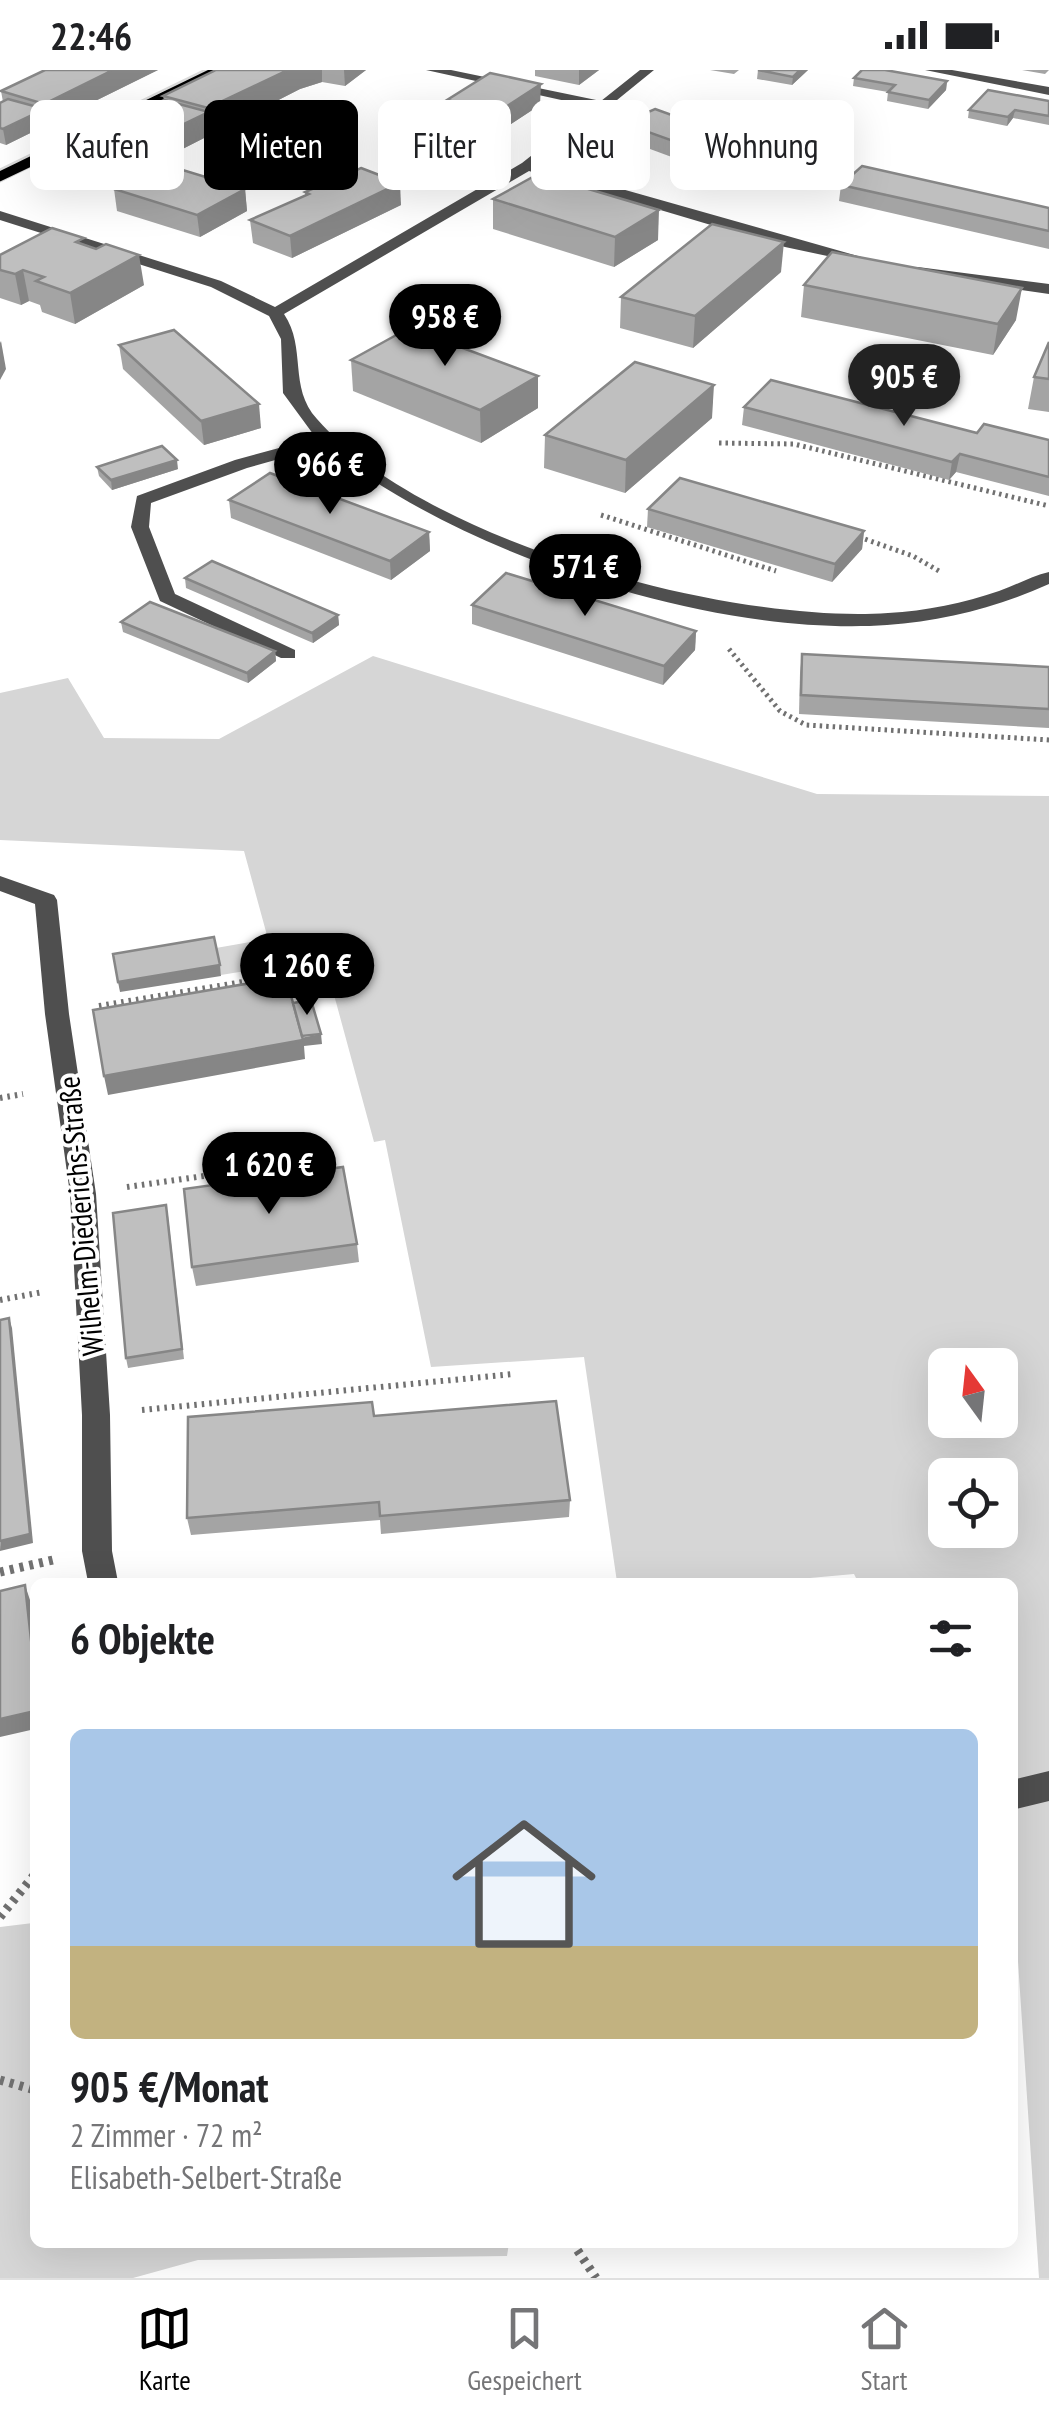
<!DOCTYPE html>
<html lang="de">
<head>
<meta charset="utf-8">
<style>
	:root { --surface:#fff; --page:#f2f2f2; --text:#202124; --muted:#757577; --line:#e0e0e0; --accent:#000 }
	body { margin:0; font-family:"PT Sans Narrow",sans-serif; background:var(--page); color:var(--text); height:100vh; display:flex; flex-direction:column; font-size:38px; white-space:nowrap }
	* { box-sizing:border-box; margin:0 }
	p { font-size:32px; color:var(--muted) }
	.icon { flex:none; width:55px; height:55px; fill:none; stroke:currentColor; stroke-width:2; stroke-linecap:round; stroke-linejoin:round }
	.map { position:relative; flex:1; overflow:hidden }
	.drawer { position:absolute; left:30px; top:1508px; width:988px; height:670px; display:flex; flex-direction:column; background:var(--surface); border-radius:15px; box-shadow:0 10px 40px #0002 }
	.drawer>* { flex:none }
	.banner { position:absolute; left:30px; top:30px; width:990px; height:90px; display:flex; gap:20px }
	.needle { width:65px; rotate:345deg }
	.fabs { position:absolute; left:928px; top:1278px; display:grid; gap:20px }
	.fabs a { display:grid; place-items:center; width:90px; height:90px; border-radius:15px; background:var(--surface); box-shadow:0 10px 40px #0002; font-size:50px }
	.price { position:absolute; translate:-50% -85px; padding:0 22px; border-radius:35px; background:var(--accent); color:#fff; font-size:32px; line-height:65px; filter:drop-shadow(0 2px 5px #0008) }
	.price::after { content:''; position:absolute; left:50%; top:60px; width:30px; height:22px; margin-left:-15px; background:inherit; clip-path:polygon(0 0,100% 0,50% 100%) }
	.price.on { background:#222; color:#fff }
	ul { padding:0; list-style:none }
	li { display:grid; align-content:center; gap:20px; height:530px; padding:0 40px }
	li+li { border-top:2px solid var(--line) }
	li span { display:grid; place-items:center; height:310px; border-radius:15px; color:#555 }
	li>.icon { margin-inline-start:auto }
	span .icon { width:180px; height:180px; fill:#fffc; stroke-width:1 }
	li b { font-size:42px }
	h2 { display:flex; justify-content:space-between; align-items:center; height:120px; padding:0 40px; font-size:42px }
	.chip { padding:0 35px; border-radius:15px; background:var(--surface); box-shadow:0 10px 40px #0002; font-size:35px; line-height:90px }
	.chip.on { background:var(--accent); color:#fff }
	.status { display:flex; justify-content:space-between; align-items:center; height:70px; padding:0 50px; background:var(--surface); direction:ltr }
	.status svg { height:28px; fill:currentColor }
	.tabs { display:flex; justify-content:space-around; align-items:center; height:140px; border-top:2px solid var(--line); background:var(--surface); font-size:28px; color:var(--muted) }
	.tabs a { display:grid; justify-items:center; gap:5px }
	.tabs .on { color:var(--accent) }
	.map>svg:first-child { display:block }
</style>
</head>
<body>
<div class="status"><b>22:46</b><svg viewBox="0 0 49 12"><path d="M0 12V9h3v3zM5 12V6h3v6zM10 12V3h3v9zM15 12V0h3v12zM26 1h20v11H26zM47 4h2v5h-2z"/></svg></div>
<div class="map">
<svg width="1049" height="2208" viewBox="0 0 1049 2208">
	<rect width="100%" height="100%" fill="#fff"/>
	<g fill="#d6d6d6" fill-rule="evenodd">
		<path d="M373,586L817,724L1049,726V2208H1039L1013,1816L1012,1512H858L854,1504L766,1512H617L584,1287L431,1297L385,1070L374,1072L324,888L221,905L216,878L268,869L244,781L0,770V623L68,608L104,668L219,669ZM945,1295H1000V1350H945ZM945,1405H1000V1460H945Z"/>
		<path d="M33,1853L35,2172L509,2173L507,2186L198,2190L133,2208H0V1857Z"/>
	</g>
	<g fill="none" stroke-linecap="round" stroke-linejoin="round">
		<g stroke="#dbdbdb" stroke-width="5">
			<path id="major" d="M208,0H224L0,110V101Z"/>
		</g>
		<g stroke="#717171" stroke-width="5" stroke-dasharray="2.5 4" stroke-linecap="butt">
			<path d="M719,373L794,374L1049,436"/>
			<path d="M601,445L776,501"/>
			<path d="M859,467L913,486L939,501"/>
			<path d="M729,579L780,641L806,655L1049,670"/>
		</g>
		<g stroke="#717171" stroke-width="6" stroke-dasharray="2.5 5" stroke-linecap="butt">
			<path d="M99,936L261,909"/>
			<path d="M0,1028L23,1024"/>
			<path d="M127,1117L309,1091"/>
			<path d="M0,1230L43,1222"/>
			<path d="M142,1340L514,1304"/>
		</g>
		<g stroke="#717171" stroke-width="9" stroke-dasharray="4 6" stroke-linecap="butt">
			<path d="M0,1502L53,1490"/>
			<path d="M0,1847L35,1804"/>
			<path d="M0,2010L35,2020"/>
			<path d="M572,2172L596,2208"/>
		</g>
		<g fill="#4f4f4f" fill-rule="evenodd">
			<path d="M426,0H451L601,31L640,0H654L537,95L872,190L865,194L785,177L529,101L284,244C307,278 288,317 317,349C424,472 729,554 888,543C926,541 964,533 999,521C1016,515 1032,506 1049,502V514C998,537 943,551 887,555C712,567 461,485 325,376L247,398L151,433L149,457L175,524L295,580V588H281L160,531L131,457L137,426L235,390L316,368L283,323L281,269L269,246L211,217L0,150V141L221,211L275,237L522,93L593,37Z"/>
			<path d="M925,0H952L1049,17V25Z"/>
			<path d="M918,197L1049,214V224L913,204V198Z"/>
			<path d="M0,806L54,825L57,830L69,944L96,1124L110,1345L112,1481L118,1512H88L82,1481V1345L70,1124L45,944L35,834L0,821Z"/>
			<path d="M1049,1701V1731L1012,1740V1710Z"/>
		</g>
		<use href="#major" fill="#000" fill-rule="evenodd"/>
		<g stroke="#000" stroke-width="2.5">
			<path d="M69,69L213,0"/>
			<path d="M0,110L86,69"/>
		</g>
	</g>
	<g fill="#a4a4a4">
		<path d="M45,0H158L6,75L0,73V33L3,32L1,21Z"/>
		<path d="M216,0H366L345,16L322,12L300,19L108,117L62,103L58,78L164,30L163,26Z"/>
		<path d="M535,0H599L579,15L535,6Z"/>
		<path d="M710,0H739L734,4Z"/>
		<path d="M755,0H808L792,15L757,9L758,0Z"/>
		<path d="M1022,0H1049L1045,4Z"/>
		<path d="M854,8L947,11L946,20L928,39L887,31L888,22L853,16Z"/>
		<path d="M447,30L540,35L511,54V66L442,111L415,105L414,99L391,94L390,72L447,37Z"/>
		<path d="M1049,31V55L1013,48L1007,56L968,48L969,40Z"/>
		<path d="M623,53L793,105L761,120L623,69Z"/>
		<path d="M841,115L1049,138V179L839,131Z"/>
		<path d="M114,119H245L247,141L200,167L117,141Z"/>
		<path d="M305,122L401,135L292,188L253,173L250,150L305,126Z"/>
		<path d="M493,129L658,170L614,197L493,159Z"/>
		<path d="M85,175L144,215L75,254L42,242L40,235L29,231L21,235L0,228V185Z"/>
		<path d="M781,202L693,278L620,258L621,227Z"/>
		<path d="M804,215L1016,250L993,285L801,247Z"/>
		<path d="M1049,272V342L1028,339L1034,307Z"/>
		<path d="M119,275L261,358L204,375L123,299Z"/>
		<path d="M351,290L538,306V338L481,373L353,321Z"/>
		<path d="M744,337L1049,370V426L956,402L949,410L742,355Z"/>
		<path d="M712,348L625,423L544,398L545,365Z"/>
		<path d="M97,397L178,399L112,420L99,406Z"/>
		<path d="M229,430L429,462L430,481L391,510L231,448Z"/>
		<path d="M648,439L864,461L862,479L832,512L647,457Z"/>
		<path d="M185,508L338,545L339,555L313,573L186,518Z"/>
		<path d="M472,535L696,561L695,580L663,615L472,554Z"/>
		<path d="M121,552L275,581L276,591L248,613L123,562Z"/>
		<path d="M802,584L1049,597V658L799,644L800,603Z"/>
		<path d="M168,1146L184,1289L128,1298L126,1288Z"/>
		<path d="M357,1174L359,1192L196,1216L192,1197Z"/>
		<path d="M374,1346L570,1430L569,1447L381,1464L380,1450L191,1465L187,1448Z"/>
	</g>
	<g fill="#868686">
		<path d="M113,0H158L6,75L3,59L45,39L44,34Z"/>
		<path d="M288,0H322V12L300,19L108,117L104,91L180,53L209,42L208,38Z"/>
		<path d="M344,0H366L345,16Z"/>
		<path d="M579,0H599L579,15Z"/>
		<path d="M800,0H808L792,15L793,7Z"/>
		<path d="M947,11L946,20L928,39L929,30Z"/>
		<path d="M541,14L540,35L511,54V66L442,111L441,89L498,42Z"/>
		<path d="M1015,40L1013,48L1007,56L1008,47Z"/>
		<path d="M794,89L793,105L761,120L762,103Z"/>
		<path d="M400,113L401,135L292,188L290,166Z"/>
		<path d="M245,119L247,141L200,167L197,145Z"/>
		<path d="M659,140L658,170L614,197L615,167Z"/>
		<path d="M784,172L781,202L693,278L695,246Z"/>
		<path d="M139,185L144,215L75,254L70,223Z"/>
		<path d="M23,200L29,231L21,235L15,204Z"/>
		<path d="M1022,218L1016,250L993,285L998,254Z"/>
		<path d="M1,271L6,299L0,310V273Z"/>
		<path d="M538,306V338L481,373L480,340Z"/>
		<path d="M714,315L712,348L625,423L626,390Z"/>
		<path d="M259,334L261,358L204,375L201,351Z"/>
		<path d="M960,384L956,402L949,410L952,392Z"/>
		<path d="M177,390L178,399L112,420L111,410Z"/>
		<path d="M864,461L862,479L832,512L835,494Z"/>
		<path d="M429,462L430,481L391,510L390,491Z"/>
		<path d="M338,545L339,555L313,573L312,563Z"/>
		<path d="M696,561L695,580L663,615L664,596Z"/>
		<path d="M275,581L276,591L248,613L247,603Z"/>
		<path d="M220,895L221,906L120,922L118,912Z"/>
		<path d="M321,964L322,974L304,976L305,989L108,1025L104,1006Z"/>
		<path d="M9,1248L12,1258L33,1473L0,1481Z"/>
		<path d="M25,1515L31,1533L35,1565V1606Z"/>
		<path d="M35,1641V1659L0,1667V1649Z"/>
	</g>
	<g fill="#bfbfbf" stroke="#868686" stroke-width="2.5">
		<path d="M45,0H113L44,34L1,21Z"/>
		<path d="M216,0H288L208,38L163,26Z"/>
		<path d="M758,0H800L793,7Z"/>
		<path d="M862,0H885L947,11L929,30L888,22L895,15L854,8Z"/>
		<path d="M490,3L541,14L498,42L511,45L441,89L414,83L419,79L390,72L455,32L447,30Z"/>
		<path d="M988,20L1049,31V46L1015,40L1008,47L969,40Z"/>
		<path d="M8,29L45,39L3,59L0,58V33Z"/>
		<path d="M164,30L209,42L180,56V53L140,41Z"/>
		<path d="M655,39L794,89L762,103L623,53Z"/>
		<path d="M135,40L180,53L104,91L58,78Z"/>
		<path d="M163,94L245,119L197,145L114,119Z"/>
		<path d="M862,96L1049,138V161L841,115Z"/>
		<path d="M361,98L400,113L290,166L250,150L309,124L305,122Z"/>
		<path d="M538,104L659,140L615,167L493,129Z"/>
		<path d="M712,154L784,172L695,246L621,227Z"/>
		<path d="M52,158L84,168L76,172L96,179L106,174L139,185L70,223L36,211L44,207L23,200L15,204L0,200V185Z"/>
		<path d="M832,182L1022,218L998,254L804,215Z"/>
		<path d="M409,258L538,306L480,340L351,290Z"/>
		<path d="M174,260L259,334L201,351L119,275Z"/>
		<path d="M1049,272V309L1034,307Z"/>
		<path d="M635,292L714,315L626,390L545,365Z"/>
		<path d="M771,310L977,363L984,354L1049,370V407L960,384L952,392L744,337Z"/>
		<path d="M162,376L177,390L111,410L97,397Z"/>
		<path d="M270,403L429,462L390,491L229,430Z"/>
		<path d="M680,408L864,461L835,494L648,439Z"/>
		<path d="M212,491L338,545L312,563L185,508Z"/>
		<path d="M506,503L696,561L664,596L472,535Z"/>
		<path d="M150,532L275,581L247,603L121,552Z"/>
		<path d="M802,584L1049,597V639L801,625Z"/>
		<path d="M214,867L220,895L118,912L113,884Z"/>
		<path d="M286,907L303,970L104,1006L93,940Z"/>
		<path d="M311,930L321,964L302,966L293,933Z"/>
		<path d="M343,1097L357,1174L192,1197L184,1119Z"/>
		<path d="M166,1135L182,1279L126,1288L113,1143Z"/>
		<path d="M9,1248L30,1464L0,1471V1250Z"/>
		<path d="M556,1331L570,1430L380,1446L379,1432L187,1448L188,1347L372,1332L374,1346Z"/>
		<path d="M25,1515L35,1606V1641L0,1649V1521Z"/>
	</g>
	<g text-anchor="middle" dominant-baseline="central" stroke-width="8" stroke-linejoin="round" paint-order="stroke">
		<g font-size="30" fill="#000" stroke="#fff">
			<text transform="translate(80 1146) rotate(-95)">Wilhelm-Diederichs-Straße</text>
		</g>
	</g>
</svg>
<div class="fabs">
<a><svg class="needle" viewBox="-14 -14 28 28"><path d="M0-13l5 13h-10z" fill="#e53935"/><path d="M0 13l5-13h-10z" fill="#757577"/></svg></a>
<a><svg class="icon" aria-label="locate" viewBox="0 0 24 24"><circle cx="12" cy="12" r="6"/><path d="M12 2v4M12 18v4M2 12h4M18 12h4"/></svg></a>
</div>
<b class="price" style="left:445px;top:299px">958 €</b>
<b class="price on" style="left:904px;top:359px">905 €</b>
<b class="price" style="left:330px;top:447px">966 €</b>
<b class="price" style="left:585px;top:549px">571 €</b>
<b class="price" style="left:307px;top:948px">1 260 €</b>
<b class="price" style="left:269px;top:1147px">1 620 €</b>
<div class="banner">
<a class="chip">Kaufen</a>
<a class="chip on">Mieten</a>
<a class="chip">Filter</a>
<a class="chip">Neu</a>
<a class="chip">Wohnung</a>
</div>
<section class="drawer">
<h2>6 Objekte<svg class="icon" aria-label="filters" viewBox="0 0 24 24"><path d="M4 7h16M4 17h16"/><circle cx="9" cy="7" r="2"/><circle cx="15" cy="17" r="2"/></svg></h2>
<ul>
<li><span style="background:linear-gradient(#a9c7e8 70%,#c2b280 0)"><svg class="icon" aria-label="home" viewBox="0 0 24 24"><path d="M3 11l9-7 9 7M6 9v11h12V9"/></svg></span><div><b>905 €/Monat</b><p>2 Zimmer · 72 m²</p><p>Elisabeth-Selbert-Straße</p></div></li>
</ul>
</section>
</div>
<nav class="tabs">
<a class="on"><svg class="icon" aria-label="map" viewBox="0 0 24 24"><path d="M3 6l6-2 6 2 6-2v14l-6 2-6-2-6 2zM9 4v14M15 6v14"/></svg>Karte</a>
<a><svg class="icon" aria-label="saved" viewBox="0 0 24 24"><path d="M7 4h10v16l-5-4-5 4z"/></svg>Gespeichert</a>
<a><svg class="icon" aria-label="home" viewBox="0 0 24 24"><path d="M3 11l9-7 9 7M6 9v11h12V9"/></svg>Start</a>
</nav>
</body>
</html>
